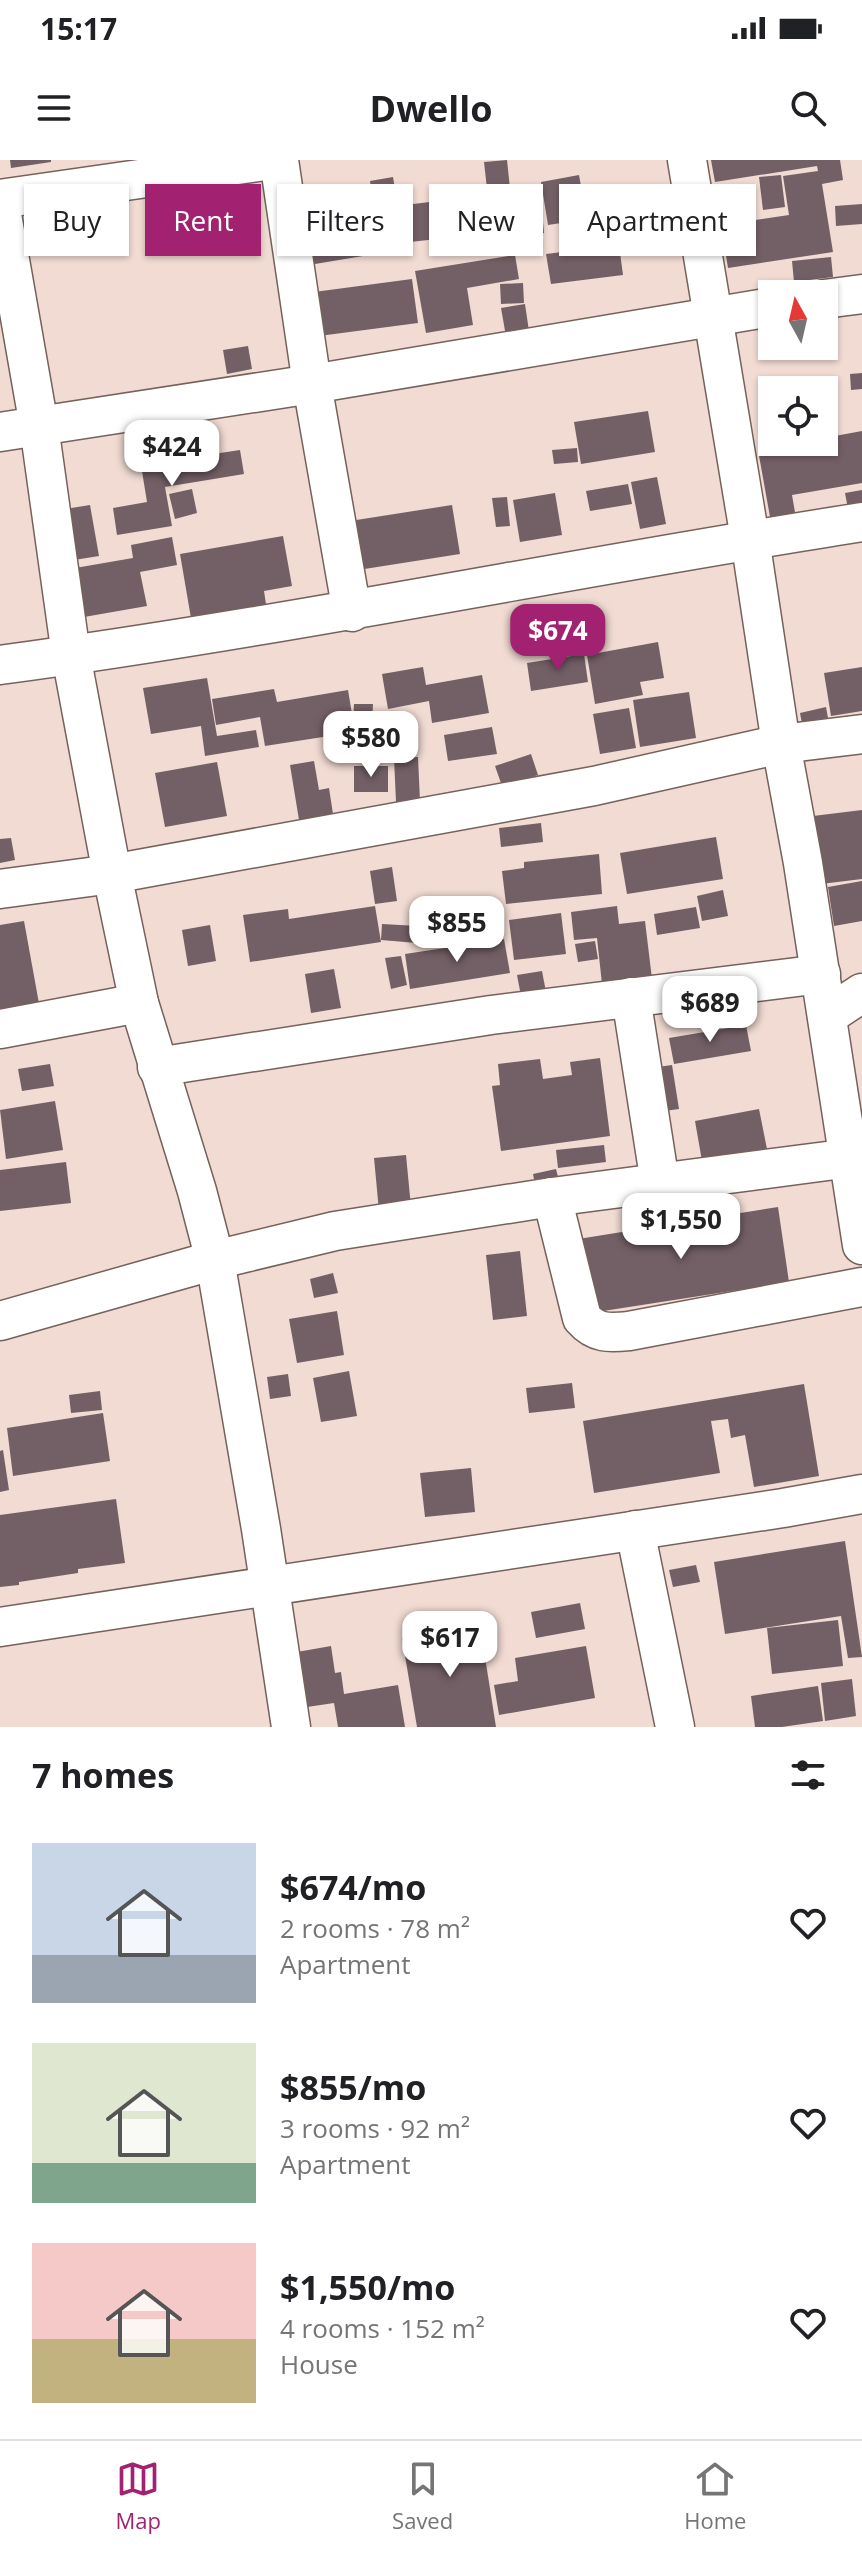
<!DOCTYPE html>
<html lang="en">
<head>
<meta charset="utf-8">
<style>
	:root { --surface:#fff; --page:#f2f2f2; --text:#202124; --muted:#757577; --line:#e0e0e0; --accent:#a32171 }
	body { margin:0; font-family:"Open Sans",sans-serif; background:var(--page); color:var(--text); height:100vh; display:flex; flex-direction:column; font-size:30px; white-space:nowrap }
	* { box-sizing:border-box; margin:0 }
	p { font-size:26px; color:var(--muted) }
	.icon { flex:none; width:44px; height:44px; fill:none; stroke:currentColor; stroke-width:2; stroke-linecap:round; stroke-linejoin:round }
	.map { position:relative; height:1567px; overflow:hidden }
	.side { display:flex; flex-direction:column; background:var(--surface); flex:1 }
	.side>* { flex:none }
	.hud { position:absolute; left:24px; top:24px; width:814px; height:72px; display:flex; gap:16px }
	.needle { width:52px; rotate:352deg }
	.controls { position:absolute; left:758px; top:120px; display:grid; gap:16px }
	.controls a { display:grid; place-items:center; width:80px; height:80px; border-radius:0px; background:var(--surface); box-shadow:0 2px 6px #0004; font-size:40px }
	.price { position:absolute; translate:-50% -68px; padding:0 18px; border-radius:16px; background:#fff; color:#222; font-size:26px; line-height:52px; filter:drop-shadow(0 2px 4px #0008) }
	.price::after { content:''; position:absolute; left:50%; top:48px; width:24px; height:18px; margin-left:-12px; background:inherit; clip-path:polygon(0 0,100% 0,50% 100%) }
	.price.selected { background:var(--accent); color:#fff }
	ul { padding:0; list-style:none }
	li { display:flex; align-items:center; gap:24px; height:200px; padding:0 32px }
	li span { display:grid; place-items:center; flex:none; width:224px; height:160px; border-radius:0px; color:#555 }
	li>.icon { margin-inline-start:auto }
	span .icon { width:96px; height:96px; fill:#fffc; stroke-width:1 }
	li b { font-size:34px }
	h2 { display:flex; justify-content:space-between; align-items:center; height:96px; padding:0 32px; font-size:34px }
	.pill { padding:0 28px; border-radius:0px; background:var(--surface); box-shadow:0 2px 6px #0004; font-size:28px; line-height:72px }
	.pill.selected { background:var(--accent); color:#fff }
	.status { display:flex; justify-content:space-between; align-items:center; height:56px; padding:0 40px; background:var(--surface); direction:ltr }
	.status svg { height:22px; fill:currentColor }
	header { display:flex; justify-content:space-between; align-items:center; height:104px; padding:0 32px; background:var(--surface); font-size:36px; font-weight:700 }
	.tab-bar { display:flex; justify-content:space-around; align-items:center; height:112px; border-top:2px solid var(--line); background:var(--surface); font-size:22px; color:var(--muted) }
	.tab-bar a { display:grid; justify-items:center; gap:4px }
	.tab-bar .selected { color:var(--accent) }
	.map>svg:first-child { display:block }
</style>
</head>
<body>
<div class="status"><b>15:17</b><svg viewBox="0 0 49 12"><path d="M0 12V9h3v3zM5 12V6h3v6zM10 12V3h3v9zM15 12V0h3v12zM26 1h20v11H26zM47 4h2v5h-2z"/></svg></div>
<header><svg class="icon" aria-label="menu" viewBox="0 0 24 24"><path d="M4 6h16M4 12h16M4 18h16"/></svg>Dwello<svg class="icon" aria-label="search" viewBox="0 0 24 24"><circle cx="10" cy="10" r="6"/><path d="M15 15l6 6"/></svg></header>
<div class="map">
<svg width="862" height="1567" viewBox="0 0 862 1567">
	<rect width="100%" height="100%" fill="#f1dbd3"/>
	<g fill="#736066">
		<path d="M10,0H51V2L11,8Z"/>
		<path d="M507,0L513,57L476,61L474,40L488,38L484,2Z"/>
		<path d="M711,0H840L843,20L822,24L833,92L728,108L721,65L789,55L783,16L818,11L817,6L715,22Z"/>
		<path d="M579,15L587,59L548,65L541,22Z"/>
		<path d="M781,15L785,47L763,50L759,17Z"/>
		<path d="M393,17L405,89L309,105L302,62L374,50L370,21Z"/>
		<path d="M540,30L544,73L490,79L489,66L522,62L519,32Z"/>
		<path d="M471,37L479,87L441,94L439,81L464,76L410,82L405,45Z"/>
		<path d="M107,40L111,57L89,62L85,45Z"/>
		<path d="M862,44V64L836,66L835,46Z"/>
		<path d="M112,63L115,94L93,96L90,65Z"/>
		<path d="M619,85L623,115L551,124L546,94Z"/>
		<path d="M515,95L519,119L467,128L473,165L426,173L415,111Z"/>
		<path d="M831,97L833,117L794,122L792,101Z"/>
		<path d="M412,119L418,163L319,176L314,132Z"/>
		<path d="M523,123L524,143L501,144L500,124Z"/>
		<path d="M525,144L530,178L507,182L501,148Z"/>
		<path d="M248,186L252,209L227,214L223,190Z"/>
		<path d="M862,213V229L851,230L850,214Z"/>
		<path d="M648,251L655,292L581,304L574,262Z"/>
		<path d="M862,271V323L792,335L797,364L772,368L758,290L801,282H824V278Z"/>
		<path d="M577,288L578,302L554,304L552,290Z"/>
		<path d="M240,290L244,314L165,327L172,366L117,375L113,348L147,342L141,305Z"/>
		<path d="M657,317L666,364L640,369L631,322Z"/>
		<path d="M628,324L632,344L590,351L586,331Z"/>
		<path d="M192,329L197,353L175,359L169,334Z"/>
		<path d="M862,330V347L848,349L845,333Z"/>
		<path d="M555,333L562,375L520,382L513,340Z"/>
		<path d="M507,337L510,366L496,367L492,338Z"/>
		<path d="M90,345L99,396L74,400L65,349Z"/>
		<path d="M452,345L460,394L358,410L350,361Z"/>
		<path d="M283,376L292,426L264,431L267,451L192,464L180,394Z"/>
		<path d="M172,377L177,405L140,412L147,446L84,457L75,408L133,398L131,385Z"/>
		<path d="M658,482L664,518L640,522L643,535L595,544L587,495Z"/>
		<path d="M584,494L588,522L531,531L527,503Z"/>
		<path d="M423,507L426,525L482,515L489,553L432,563L429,541L388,549L382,514Z"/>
		<path d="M862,507V551L831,556L824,513Z"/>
		<path d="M207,518L217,576L256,570L259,587L205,596L201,566L151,574L143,528Z"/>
		<path d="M274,529L277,542L348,530L355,572L265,586L260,557L216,565L212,539Z"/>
		<path d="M689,532L696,578L640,587L633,540Z"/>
		<path d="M354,544H373L372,562H353Z"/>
		<path d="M826,547L830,569L804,574L800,553Z"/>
		<path d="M629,548L636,588L600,594L593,554Z"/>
		<path d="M492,567L497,594L448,601L444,575Z"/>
		<path d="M531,594L538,615L502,626L495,606Z"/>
		<path d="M418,597L420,641L396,642L394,598Z"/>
		<path d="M314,601L319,630L329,628L333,654L299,660L290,605Z"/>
		<path d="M217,602L227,656L165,667L155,613Z"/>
		<rect x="354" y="606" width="34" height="26"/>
		<path d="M862,650V719L821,724L813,656Z"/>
		<path d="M541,663L543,682L501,687L499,668Z"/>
		<path d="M716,677L723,719L627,734L620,693Z"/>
		<path d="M11,678L15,700L0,703V679Z"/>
		<path d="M599,694L602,734L506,744L502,711L524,708V702Z"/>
		<path d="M392,707L397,741L375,744L370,711Z"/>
		<path d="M862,721V761L834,766L828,727Z"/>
		<path d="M723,730L728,756L702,761L697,736Z"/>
		<path d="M375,746L381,782L250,802L243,755L288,749L289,759Z"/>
		<path d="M617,746L619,764L645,761L652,819L602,824L597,778L574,780L571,752Z"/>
		<path d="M696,747L700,768L657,775L654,754Z"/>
		<path d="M561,753L566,794L514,800L509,760Z"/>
		<path d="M24,761L40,849L0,856V765Z"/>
		<path d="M382,764L418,766L417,783L381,780Z"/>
		<path d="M210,765L216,801L188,806L182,770Z"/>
		<path d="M504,779L510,813L410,829L405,794Z"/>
		<path d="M595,781L598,799L578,802L575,784Z"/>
		<path d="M401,796L407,825L391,829L385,798Z"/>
		<path d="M334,809L341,848L311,853L305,814Z"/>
		<path d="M542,811L546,832L521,836L517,815Z"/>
		<path d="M746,865L751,891L674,904L669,878Z"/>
		<path d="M600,898L610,976L501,991L492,926L500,925L498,904L540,899L543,919L572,915L570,902Z"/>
		<path d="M50,904L54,926L22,931L18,909Z"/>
		<path d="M672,905L679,949L657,952L651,908Z"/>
		<path d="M55,941L63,990L6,999L0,950Z"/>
		<path d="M759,949L767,989L702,1001L695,961Z"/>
		<path d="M604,985L606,1002L558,1008L556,990Z"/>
		<path d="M406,995L411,1047L379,1051L374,998Z"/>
		<path d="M66,1002L71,1043L0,1051V1010Z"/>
		<path d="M556,1009L559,1021L535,1025L533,1014Z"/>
		<path d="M778,1047L789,1122L584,1154L572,1080Z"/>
		<path d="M520,1091L527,1156L493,1160L486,1095Z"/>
		<path d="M333,1113L338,1133L314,1138L310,1119Z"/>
		<path d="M337,1151L344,1195L297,1203L289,1159Z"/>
		<path d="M349,1211L357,1256L321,1262L313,1218Z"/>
		<path d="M288,1214L291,1236L270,1239L267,1217Z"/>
		<path d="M572,1223L575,1248L529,1253L526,1228Z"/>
		<path d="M804,1224L819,1316L754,1327L745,1275L731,1278L728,1259L711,1261L720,1313L594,1333L583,1261Z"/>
		<path d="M100,1231L102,1250L71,1253L69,1235Z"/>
		<path d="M103,1253L110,1301L13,1316L7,1268Z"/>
		<path d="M3,1290L9,1330L0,1332V1291Z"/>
		<path d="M471,1308L475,1352L425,1357L420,1313Z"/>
		<path d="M116,1339L125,1403L78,1409V1413L19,1422V1425L0,1427V1355Z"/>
		<path d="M845,1381L862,1497L848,1498L841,1456L725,1474L714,1402Z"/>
		<path d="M696,1405L700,1422L673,1427L669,1410Z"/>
		<path d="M580,1443L585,1469L536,1478L531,1452Z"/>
		<path d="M838,1460L843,1506L772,1514L767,1468Z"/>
		<path d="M480,1465L496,1567H417L402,1478Z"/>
		<path d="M331,1486L335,1513L341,1512L344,1534L398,1525L405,1567H338L334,1543L307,1547L297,1492Z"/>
		<path d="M586,1486L595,1538L499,1555L494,1525L518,1521L515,1498Z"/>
		<path d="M852,1519L856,1556L825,1561L821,1523Z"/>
		<path d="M818,1526L823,1561L782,1567H755L751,1536Z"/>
	</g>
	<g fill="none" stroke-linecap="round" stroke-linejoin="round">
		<g stroke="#74625b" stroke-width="41">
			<g id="minor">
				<path d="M279,0L312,224L352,452"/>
				<path d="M687,0L750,379L781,584L803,703L862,1085"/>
				<path d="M0,39L272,0"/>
				<path d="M0,43L39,266L71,495L112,714L139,843L197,1031L215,1100L261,1369L291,1567"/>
				<path d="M824,139L862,134"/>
				<path d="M0,272L312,224L772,147"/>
				<path d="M0,505C289,466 574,407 862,362"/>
				<path d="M0,729L112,714L594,626L781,584L862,574"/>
				<path d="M631,837L660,1023"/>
				<path d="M827,856L862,833"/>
				<path d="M0,869L139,843"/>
				<path d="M157,907L491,855L821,814"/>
				<path d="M552,1037L582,1158C596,1174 609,1173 629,1171L862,1127"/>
				<path d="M0,1161L215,1100L335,1071L552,1037L850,998"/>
				<path d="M635,1370L675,1567"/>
				<path d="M0,1467L783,1348L862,1334"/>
			</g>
		</g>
		<use href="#minor" stroke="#fff" stroke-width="38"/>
	</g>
</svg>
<div class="controls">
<a><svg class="needle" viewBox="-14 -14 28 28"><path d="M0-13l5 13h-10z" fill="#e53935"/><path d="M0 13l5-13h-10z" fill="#757577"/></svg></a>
<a><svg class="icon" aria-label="locate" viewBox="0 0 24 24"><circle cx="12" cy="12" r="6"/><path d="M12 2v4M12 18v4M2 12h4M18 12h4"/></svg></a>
</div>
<b class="price" style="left:172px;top:328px">$424</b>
<b class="price selected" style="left:558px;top:512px">$674</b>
<b class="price" style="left:371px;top:619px">$580</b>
<b class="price" style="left:457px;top:804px">$855</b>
<b class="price" style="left:710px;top:884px">$689</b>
<b class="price" style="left:681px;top:1101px">$1,550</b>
<b class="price" style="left:450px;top:1519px">$617</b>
<div class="hud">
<a class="pill">Buy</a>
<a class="pill selected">Rent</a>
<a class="pill">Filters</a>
<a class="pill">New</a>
<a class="pill">Apartment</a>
</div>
</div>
<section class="side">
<h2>7 homes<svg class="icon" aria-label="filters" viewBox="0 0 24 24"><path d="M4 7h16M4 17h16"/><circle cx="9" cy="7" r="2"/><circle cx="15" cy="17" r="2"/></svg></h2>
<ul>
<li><span style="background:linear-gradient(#c9d6e8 70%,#9aa5b1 0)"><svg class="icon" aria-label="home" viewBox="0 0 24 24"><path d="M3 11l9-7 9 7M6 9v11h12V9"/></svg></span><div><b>$674/mo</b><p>2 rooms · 78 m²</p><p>Apartment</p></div><svg class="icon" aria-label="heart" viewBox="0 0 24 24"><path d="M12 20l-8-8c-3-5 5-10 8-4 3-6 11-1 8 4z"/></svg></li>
<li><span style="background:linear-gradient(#dfe7d0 75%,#7fa58c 0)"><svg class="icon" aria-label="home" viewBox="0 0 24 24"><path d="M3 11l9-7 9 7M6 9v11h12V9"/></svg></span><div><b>$855/mo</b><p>3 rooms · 92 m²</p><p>Apartment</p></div><svg class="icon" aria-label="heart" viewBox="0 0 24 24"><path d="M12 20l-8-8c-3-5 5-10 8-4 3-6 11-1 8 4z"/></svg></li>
<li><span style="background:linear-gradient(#f6c9c9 60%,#c2b280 0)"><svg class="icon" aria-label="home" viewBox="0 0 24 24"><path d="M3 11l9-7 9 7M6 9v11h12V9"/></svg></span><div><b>$1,550/mo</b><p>4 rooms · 152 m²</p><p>House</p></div><svg class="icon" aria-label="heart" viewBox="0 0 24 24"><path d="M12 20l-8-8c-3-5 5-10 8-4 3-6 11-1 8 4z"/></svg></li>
</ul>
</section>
<nav class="tab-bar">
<a class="selected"><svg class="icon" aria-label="map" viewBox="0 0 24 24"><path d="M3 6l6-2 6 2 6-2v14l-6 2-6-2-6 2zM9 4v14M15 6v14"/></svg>Map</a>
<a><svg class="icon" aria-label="saved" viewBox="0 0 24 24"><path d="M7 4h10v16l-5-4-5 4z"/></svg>Saved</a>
<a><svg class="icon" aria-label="home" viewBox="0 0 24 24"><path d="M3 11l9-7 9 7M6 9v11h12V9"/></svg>Home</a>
</nav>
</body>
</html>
